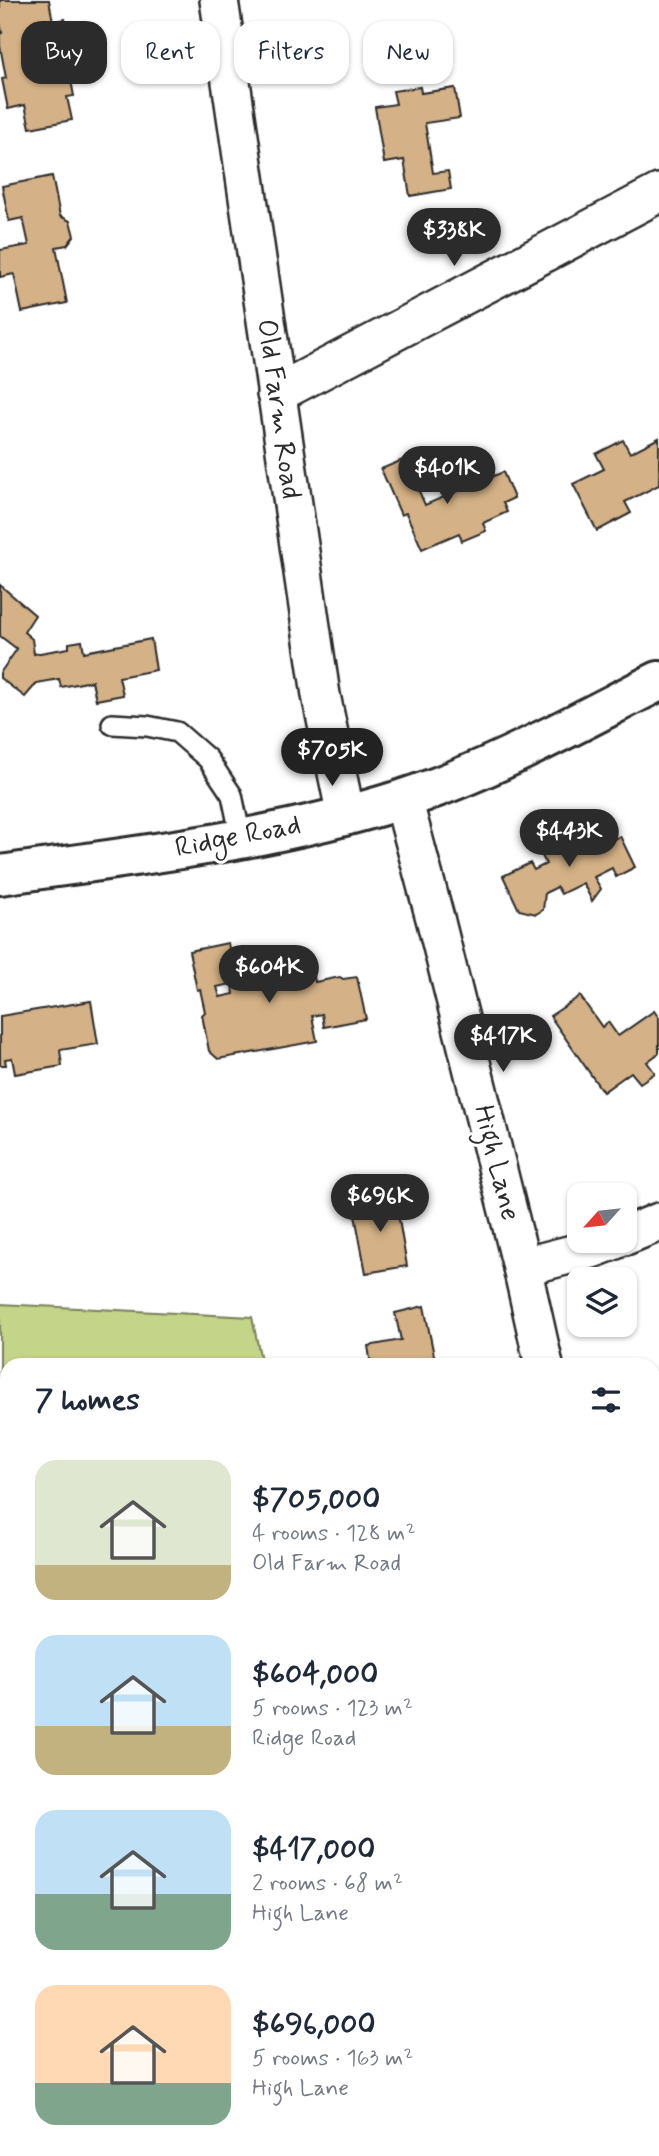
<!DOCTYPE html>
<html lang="en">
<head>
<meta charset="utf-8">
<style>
	:root { --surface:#fff; --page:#f2f2f3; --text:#1f2937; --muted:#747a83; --accent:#2b2b2b }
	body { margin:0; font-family:Mynerve,sans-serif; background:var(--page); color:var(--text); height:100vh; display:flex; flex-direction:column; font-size:26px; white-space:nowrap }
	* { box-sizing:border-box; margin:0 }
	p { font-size:23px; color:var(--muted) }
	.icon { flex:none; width:38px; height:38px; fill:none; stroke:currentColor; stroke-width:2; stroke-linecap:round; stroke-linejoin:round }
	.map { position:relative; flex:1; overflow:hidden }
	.drawer { position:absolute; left:0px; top:1358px; width:660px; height:798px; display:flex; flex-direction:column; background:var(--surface); border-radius:21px 21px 0 0; box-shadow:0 2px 5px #0004 }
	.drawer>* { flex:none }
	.banner { position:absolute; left:21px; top:21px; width:618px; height:63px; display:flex; gap:14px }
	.needle { width:46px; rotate:243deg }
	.tools { position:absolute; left:567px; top:1183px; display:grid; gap:14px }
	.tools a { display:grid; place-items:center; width:70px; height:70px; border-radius:14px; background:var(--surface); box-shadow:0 2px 5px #0004; font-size:35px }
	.price { position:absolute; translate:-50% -60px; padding:0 16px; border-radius:24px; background:var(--accent); color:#fff; font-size:23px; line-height:46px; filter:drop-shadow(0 2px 4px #0008) }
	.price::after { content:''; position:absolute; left:50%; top:42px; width:21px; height:16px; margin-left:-10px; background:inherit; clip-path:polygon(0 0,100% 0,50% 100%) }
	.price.selected { background:#222; color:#fff }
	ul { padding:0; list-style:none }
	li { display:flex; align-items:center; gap:21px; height:175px; padding:0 35px }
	li span { display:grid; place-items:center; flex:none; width:196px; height:140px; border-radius:21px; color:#555 }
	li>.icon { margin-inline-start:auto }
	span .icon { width:84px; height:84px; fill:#fffc; stroke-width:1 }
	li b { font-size:30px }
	h2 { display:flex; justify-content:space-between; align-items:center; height:84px; padding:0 35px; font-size:30px }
	.chip { padding:0 24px; border-radius:21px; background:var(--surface); box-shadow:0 2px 5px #0004; font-size:24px; line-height:63px }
	.chip.selected { background:var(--accent); color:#fff }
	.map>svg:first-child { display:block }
</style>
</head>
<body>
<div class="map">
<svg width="659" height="2156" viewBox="0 0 659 2156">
	<rect width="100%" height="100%" fill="#fff"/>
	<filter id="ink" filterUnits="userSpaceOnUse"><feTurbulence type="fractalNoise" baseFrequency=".0143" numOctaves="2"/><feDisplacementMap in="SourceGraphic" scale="14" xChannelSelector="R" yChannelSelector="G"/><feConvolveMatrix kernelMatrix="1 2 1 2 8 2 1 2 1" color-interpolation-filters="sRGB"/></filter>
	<g filter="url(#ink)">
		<path fill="#c4d488" stroke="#78805a" stroke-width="2" d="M0,1304L252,1317L262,1365H7V1895L0,1893Z"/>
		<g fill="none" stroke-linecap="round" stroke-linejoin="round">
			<path stroke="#7b91a7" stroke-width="10" d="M653,1923L659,1921"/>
		</g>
		<g fill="#d4b186" stroke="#2b2b2b" stroke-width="2">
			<path d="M0,0H49L53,22L65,19L72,54L66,55L74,96L67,97L72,120L30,128L25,105L8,109L2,79L6,78L0,46V33H2L0,22Z"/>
			<path d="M420,87L421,93L455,88L460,118L425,123L433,173L448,171L451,189L410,196L404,160L384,163L375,107L396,104L393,91Z"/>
			<path d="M52,176L60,216L70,221L74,236L67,245L56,247L67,303L22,312L14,274L0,277V250L29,245L23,218L9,221L2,186Z"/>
			<path d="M659,438V485L625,502L631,513L597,531L573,484L604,469L596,454L623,440L630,453Z"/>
			<path d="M405,459L425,505L503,472L514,498L503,503L507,512L483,523L486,531L462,541L459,533L422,549L406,513L401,515L381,469Z"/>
			<path d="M0,585L35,615L24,632L32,639L34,654L69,648V643L82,641L84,652L151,639L156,670L119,677L123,695L96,700L92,681L61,687L59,679L37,683L25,697L0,678V673L17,649L0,636Z"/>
			<path d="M598,829L605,843L620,836L635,867L616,877L612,868L594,877L601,889L592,901L583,883L561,894L557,887L545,893L543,910L536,914L519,910L503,876L530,863L534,870L546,864L542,856L561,847L557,841L579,830L582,837Z"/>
			<path d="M228,943L236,983L217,987L220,997L234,994L233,988L262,983L260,975L275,972L274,965L294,961L296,969L312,966L315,982L340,977L343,979L357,977L366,1019L324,1027L322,1014L312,1016L317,1041L218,1059L209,1051L202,1015L205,1012L200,989L197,990L189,951Z"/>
			<path d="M580,996L602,1027L608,1022L618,1036L654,1011L659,1018V1053L647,1062L655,1073L640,1083L631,1072L603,1092L550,1016Z"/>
			<path d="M91,1001L98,1044L60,1050L62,1066L15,1074L12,1058L5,1059L6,1065H0V1016Z"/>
			<path d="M378,1192L381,1205L396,1202L407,1266L366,1273L354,1210L359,1209L357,1196Z"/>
			<path d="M424,1306L436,1365H371L368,1346L401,1340L395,1313Z"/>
			<path d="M653,1383L659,1407V1453H653Z"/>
			<rect x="0" y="1585" width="7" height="159"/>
			<path d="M17,2149H36L23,2156H20Z"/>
			<path d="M426,2149H494L492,2156H440L425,2151Z"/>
			<path d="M617,2149H639L635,2156H616L619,2150Z"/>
		</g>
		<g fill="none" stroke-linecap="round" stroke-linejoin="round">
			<g stroke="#2b2b2b" stroke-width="24">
				<path id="lane" d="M112,724L147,726L177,732L208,759L232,795L241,838"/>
			</g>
			<g stroke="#2b2b2b" stroke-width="42">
				<g id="street">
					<path d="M219,0L321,695L346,816"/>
					<path d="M276,394L659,193"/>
					<path d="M403,799L436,922L522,1267L544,1365"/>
					<path d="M625,1236L659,1222"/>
					<path d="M522,1267L592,1249L613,1241"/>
					<path d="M653,1796L659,1800"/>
					<path d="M555,2156L557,2149"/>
				</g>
			</g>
			<g stroke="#2b2b2b" stroke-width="44">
				<path id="secondary" d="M0,875C133,856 271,841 400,800C491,771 574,724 659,681"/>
			</g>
			<use href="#lane" stroke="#fff" stroke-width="19"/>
			<use href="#street" stroke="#fff" stroke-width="37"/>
			<use href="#secondary" stroke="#fff" stroke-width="38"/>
		</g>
	</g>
	<g text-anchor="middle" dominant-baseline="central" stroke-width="6" stroke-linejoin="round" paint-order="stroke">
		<g font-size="28" fill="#2b2b2b" stroke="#fff">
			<text transform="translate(278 409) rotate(82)">Old Farm Road</text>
			<text transform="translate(238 837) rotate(-11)">Ridge Road</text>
			<text transform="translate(496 1163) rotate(76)">High Lane</text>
		</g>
	</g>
</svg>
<div class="tools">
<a><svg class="needle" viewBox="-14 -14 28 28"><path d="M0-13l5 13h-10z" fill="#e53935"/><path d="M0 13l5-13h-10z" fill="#747a83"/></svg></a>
<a><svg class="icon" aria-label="layers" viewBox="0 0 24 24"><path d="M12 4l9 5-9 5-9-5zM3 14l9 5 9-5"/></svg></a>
</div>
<b class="price" style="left:454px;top:268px">$338K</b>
<b class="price" style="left:447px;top:506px">$401K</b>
<b class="price selected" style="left:332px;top:788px">$705K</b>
<b class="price" style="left:569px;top:869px">$443K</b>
<b class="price" style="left:269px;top:1005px">$604K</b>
<b class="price" style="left:503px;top:1074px">$417K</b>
<b class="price" style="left:380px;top:1234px">$696K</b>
<div class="banner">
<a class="chip selected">Buy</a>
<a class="chip">Rent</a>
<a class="chip">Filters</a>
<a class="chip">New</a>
</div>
<section class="drawer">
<h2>7 homes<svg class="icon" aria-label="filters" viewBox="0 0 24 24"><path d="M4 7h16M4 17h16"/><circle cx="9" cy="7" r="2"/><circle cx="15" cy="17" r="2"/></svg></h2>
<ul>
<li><span style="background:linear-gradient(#dfe7d0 75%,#c2b280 0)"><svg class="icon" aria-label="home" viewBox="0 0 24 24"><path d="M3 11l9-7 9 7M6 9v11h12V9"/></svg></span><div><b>$705,000</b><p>4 rooms · 128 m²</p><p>Old Farm Road</p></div></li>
<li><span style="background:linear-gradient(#bfe0f5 65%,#c2b280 0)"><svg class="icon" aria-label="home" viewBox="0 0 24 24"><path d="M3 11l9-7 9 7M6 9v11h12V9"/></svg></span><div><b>$604,000</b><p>5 rooms · 123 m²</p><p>Ridge Road</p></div></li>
<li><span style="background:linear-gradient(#bfe0f5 60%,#7fa58c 0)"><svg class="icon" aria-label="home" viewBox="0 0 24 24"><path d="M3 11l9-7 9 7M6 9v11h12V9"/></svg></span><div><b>$417,000</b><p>2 rooms · 68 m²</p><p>High Lane</p></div></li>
<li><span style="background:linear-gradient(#ffd9b3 70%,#7fa58c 0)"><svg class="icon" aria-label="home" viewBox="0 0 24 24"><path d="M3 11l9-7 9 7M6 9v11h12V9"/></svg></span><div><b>$696,000</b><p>5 rooms · 163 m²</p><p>High Lane</p></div></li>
</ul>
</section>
</div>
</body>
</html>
